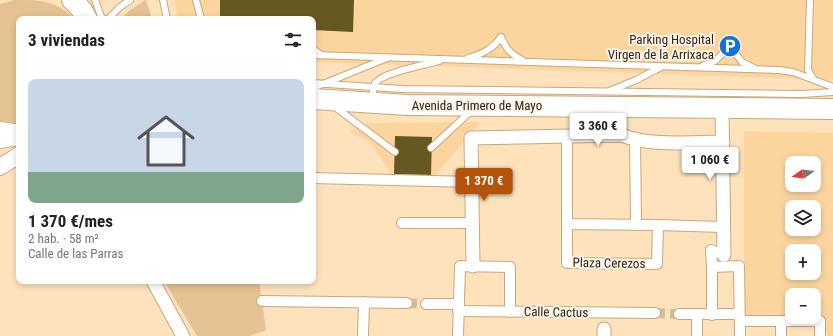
<!DOCTYPE html>
<html lang="es">
<head>
<meta charset="utf-8">
<style>
	:root { --surface:#fff; --page:#f2f2f2; --text:#222; --muted:#767676; --line:#e0e0e0; --accent:#b45309 }
	body { margin:0; font-family:"Roboto Condensed",sans-serif; background:var(--page); color:var(--text); height:100vh; display:flex; flex-direction:column; font-size:15px; white-space:nowrap }
	* { box-sizing:border-box; margin:0 }
	p { font-size:13px; color:var(--muted) }
	.icon { flex:none; width:22px; height:22px; fill:none; stroke:currentColor; stroke-width:2; stroke-linecap:round; stroke-linejoin:round }
	.map { position:relative; flex:1; overflow:hidden }
	.sheet { position:absolute; left:16px; top:16px; width:300px; height:268px; display:flex; flex-direction:column; background:var(--surface); border-radius:8px; box-shadow:0 2px 6px #0003 }
	.sheet>* { flex:none }
	.needle { width:26px; rotate:256deg }
	.tools { position:absolute; left:785px; top:156px; display:grid; gap:8px }
	.tools a { display:grid; place-items:center; width:36px; height:36px; border-radius:8px; background:var(--surface); box-shadow:0 2px 6px #0003; font-size:20px }
	.price { position:absolute; translate:-50% -34px; padding:0 9px; border-radius:4px; background:#fff; color:#222; font-size:13px; line-height:26px; filter:drop-shadow(0 1px 2px #0008) }
	.price::after { content:''; position:absolute; left:50%; top:24px; width:12px; height:9px; margin-left:-6px; background:inherit; clip-path:polygon(0 0,100% 0,50% 100%) }
	.price.active { background:var(--accent); color:#fff }
	ul { padding:0; list-style:none }
	li { display:grid; align-content:center; gap:8px; height:212px; padding:0 12px }
	li+li { border-top:1px solid var(--line) }
	li span { display:grid; place-items:center; height:124px; border-radius:8px; color:#555 }
	li>.icon { margin-inline-start:auto }
	span .icon { width:72px; height:72px; fill:#fffc; stroke-width:1 }
	li b { font-size:17px }
	h2 { display:flex; justify-content:space-between; align-items:center; height:48px; padding:0 12px; font-size:17px }
	.map>svg:first-child { display:block }
</style>
</head>
<body>
<div class="map">
<svg width="833" height="336" viewBox="0 0 833 336">
	<rect width="100%" height="100%" fill="#fee2bc"/>
	<g fill="#fcd49e" fill-rule="evenodd">
		<path d="M175,0H833V80L313,62V19H177Z"/>
		<path d="M481,122L435,176L393,177L370,142L348,131L367,123Z"/>
		<path d="M744,131L833,133V336H828L816,314H814V295H792V315L744,317ZM792,163H814V185H792ZM792,207H814V229H792ZM792,251H814V273H792Z"/>
	</g>
	<g fill="#e4c293">
		<path d="M14,0C41,0 55,0 75,19H19V125L0,121V4Z"/>
		<path d="M145,0H146L152,19H121L129,11Z"/>
		<path d="M164,281H259L266,330L250,336H197Z"/>
	</g>
	<g fill="#655823">
		<path d="M220,0H354L353,32L313,30V19H220Z"/>
		<path d="M395,136L432,137L431,175L394,174Z"/>
	</g>
	<g fill="none" stroke-linecap="round" stroke-linejoin="round">
		<g stroke="#d5bc9a" stroke-width="10" stroke-dasharray="10 5" stroke-linecap="butt">
			<path d="M407,303L426,304"/>
			<path d="M655,313L679,314"/>
		</g>
		<g stroke="#c8a779" stroke-width="8">
			<g id="service">
				<path d="M95,0L102,19"/>
				<path d="M163,0L167,19"/>
				<path d="M196,0L201,19"/>
				<path d="M810,0L808,70L814,80"/>
				<path d="M108,19L120,7L130,0"/>
				<path d="M501,37C506,49 511,54 522,60"/>
				<path d="M313,49L321,55"/>
				<path d="M313,55L779,70L793,72L833,87"/>
				<path d="M468,58C482,54 493,49 501,37"/>
				<path d="M702,66L715,61L730,46L742,62L754,68"/>
				<path d="M313,83L402,89L802,94L833,92"/>
				<path d="M313,88L387,58"/>
				<path d="M609,91L636,80L661,67"/>
				<path d="M376,100C373,95 371,88 376,82C385,72 425,65 439,61"/>
				<path d="M335,107L395,152"/>
				<path d="M0,145L19,142"/>
				<path d="M431,148L471,111"/>
			</g>
		</g>
		<g stroke="#c8a779" stroke-width="12">
			<g id="pedestrian">
				<path d="M567,136V263L657,264L658,225L567,224"/>
				<path d="M635,140L636,225"/>
				<path d="M313,178L472,182"/>
				<path d="M402,223H472"/>
				<path d="M658,225L723,227"/>
				<path d="M724,255L711,250L712,267L739,266L740,336"/>
				<path d="M712,267V315"/>
				<path d="M262,301L407,303"/>
				<path d="M426,304H458"/>
				<path d="M458,311L655,313"/>
				<path d="M679,314H739"/>
				<path d="M740,321H820V336"/>
				<path d="M781,321V336"/>
				<path d="M363,336L364,302"/>
				<path d="M458,336L460,266L510,267V312"/>
				<path d="M697,336V314"/>
			</g>
		</g>
		<g stroke="#c8a779" stroke-width="15">
			<g id="minor">
				<path d="M722,107L724,255"/>
				<path d="M473,266L471,138L621,135C653,147 689,142 723,142"/>
				<path d="M153,281L183,336"/>
				<path d="M604,329V336"/>
			</g>
		</g>
		<g stroke="#c8a779" stroke-width="18">
			<path id="tertiary" d="M0,167L19,155"/>
		</g>
		<g stroke="#c8a779" stroke-width="22">
			<g id="primary">
				<path d="M72,0L82,10L87,19"/>
				<path d="M313,99L408,105L833,109"/>
				<path d="M0,132L19,135"/>
			</g>
		</g>
		<use href="#service" stroke="#fff" stroke-width="6"/>
		<use href="#pedestrian" stroke="#fff" stroke-width="10"/>
		<use href="#minor" stroke="#fff" stroke-width="13"/>
		<use href="#tertiary" stroke="#fff" stroke-width="16"/>
		<use href="#primary" stroke="#fff" stroke-width="20"/>
	</g>
	<defs>
		<g id="parking-disc" transform="scale(1.15)"><circle r="9.5" fill="#1073dc" stroke="#faf3e9"/><path d="M-3.5-5.5H1a3.5 3.5 0 0 1 0 7H-1V5.5H-3.5ZM-1-3.4V-.6H.8a1.4 1.4 0 0 0 0-2.8Z" fill="#fff"/></g>
	</defs>
	<g fill-rule="evenodd">
		<use href="#parking-disc" x="730" y="46"/>
	</g>
	<g text-anchor="middle" dominant-baseline="central" stroke-width="4" stroke-linejoin="round" paint-order="stroke">
		<g font-size="13" fill="#332613" stroke="#faf3e9" text-anchor="end">
			<text x="714" y="39">Parking Hospital<tspan x="714" dy="15">Virgen de la Arrixaca</tspan></text>
		</g>
		<g font-size="13" fill="#332613" stroke="#faf3e9">
			<text x="477" y="105">Avenida Primero de Mayo</text>
			<text transform="translate(609 263) rotate(1)">Plaza Cerezos</text>
			<text transform="translate(556 312) rotate(1)">Calle Cactus</text>
		</g>
	</g>
</svg>
<div class="tools">
<a><svg class="needle" viewBox="-14 -14 28 28"><path d="M0-13l5 13h-10z" fill="#e53935"/><path d="M0 13l5-13h-10z" fill="#767676"/></svg></a>
<a><svg class="icon" aria-label="layers" viewBox="0 0 24 24"><path d="M12 4l9 5-9 5-9-5zM3 14l9 5 9-5"/></svg></a>
<a>+</a>
<a>−</a>
</div>
<b class="price" style="left:598px;top:147px">3 360 €</b>
<b class="price" style="left:710px;top:181px">1 060 €</b>
<b class="price active" style="left:484px;top:202px">1 370 €</b>
<section class="sheet">
<h2>3 viviendas<svg class="icon" aria-label="filters" viewBox="0 0 24 24"><path d="M4 7h16M4 17h16"/><circle cx="9" cy="7" r="2"/><circle cx="15" cy="17" r="2"/></svg></h2>
<ul>
<li><span style="background:linear-gradient(#c9d6e8 75%,#7fa58c 0)"><svg class="icon" aria-label="home" viewBox="0 0 24 24"><path d="M3 11l9-7 9 7M6 9v11h12V9"/></svg></span><div><b>1 370 €/mes</b><p>2 hab. · 58 m²</p><p>Calle de las Parras</p></div></li>
</ul>
</section>
</div>
</body>
</html>
